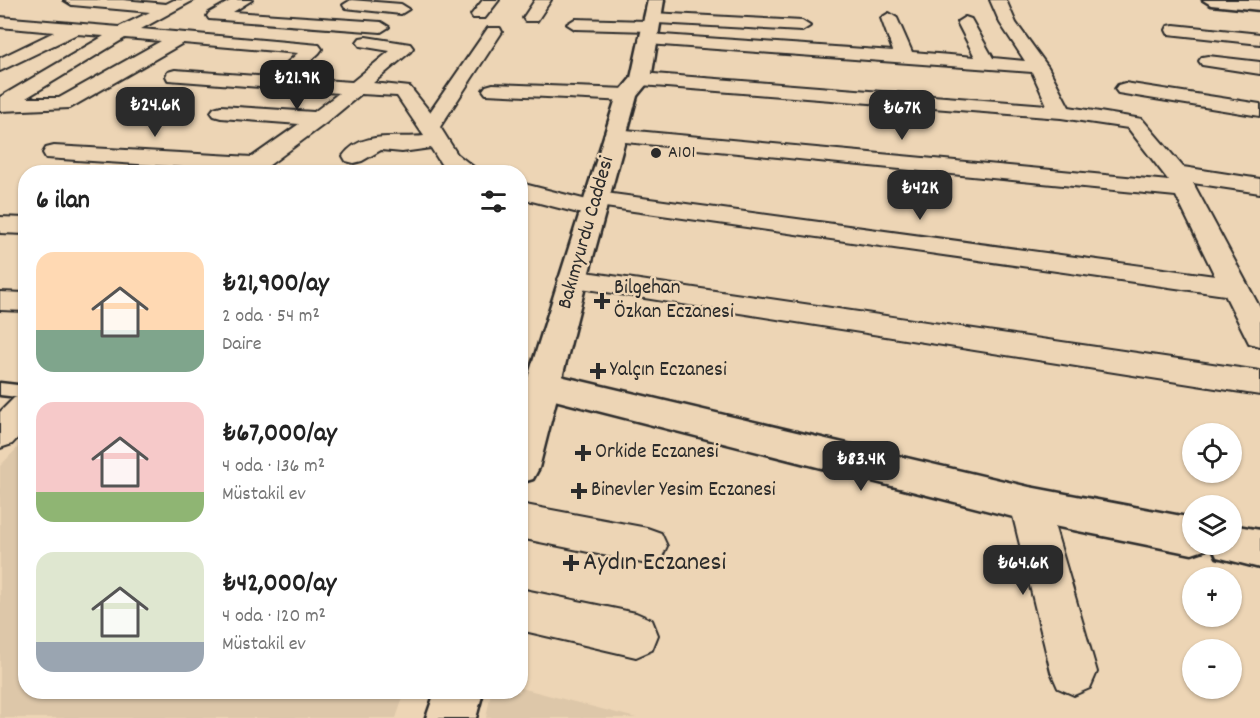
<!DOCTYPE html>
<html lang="tr">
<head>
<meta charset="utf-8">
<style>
	:root { --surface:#fff; --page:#f2f2f2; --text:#222; --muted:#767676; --accent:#2b2b2b }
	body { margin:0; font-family:Dekko,sans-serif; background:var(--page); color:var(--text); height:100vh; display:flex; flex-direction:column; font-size:22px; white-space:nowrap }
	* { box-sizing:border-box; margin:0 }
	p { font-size:20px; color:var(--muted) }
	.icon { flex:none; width:33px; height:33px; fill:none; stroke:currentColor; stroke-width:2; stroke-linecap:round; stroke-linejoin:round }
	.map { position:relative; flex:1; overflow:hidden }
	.side { position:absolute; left:18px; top:165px; width:510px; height:534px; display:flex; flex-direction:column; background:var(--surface); border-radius:24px; box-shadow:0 2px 4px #0004 }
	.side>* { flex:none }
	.fabs { position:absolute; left:1182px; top:423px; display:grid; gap:12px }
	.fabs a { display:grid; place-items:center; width:60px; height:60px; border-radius:50%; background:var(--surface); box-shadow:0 2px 4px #0004; font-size:30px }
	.price { position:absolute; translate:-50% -51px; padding:0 14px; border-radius:12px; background:var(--accent); color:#fff; font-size:20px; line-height:39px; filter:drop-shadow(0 2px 3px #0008) }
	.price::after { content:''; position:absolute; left:50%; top:36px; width:18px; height:14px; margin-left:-9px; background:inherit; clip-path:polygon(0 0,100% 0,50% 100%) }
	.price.active { background:#222; color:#fff }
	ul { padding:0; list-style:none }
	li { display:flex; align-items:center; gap:18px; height:150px; padding:0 18px }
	li span { display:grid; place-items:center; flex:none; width:168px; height:120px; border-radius:18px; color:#555 }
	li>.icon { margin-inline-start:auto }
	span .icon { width:72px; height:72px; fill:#fffc; stroke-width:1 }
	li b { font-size:26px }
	h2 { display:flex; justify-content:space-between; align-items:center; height:72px; padding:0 18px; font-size:26px }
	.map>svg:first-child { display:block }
</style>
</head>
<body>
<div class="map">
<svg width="1260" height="718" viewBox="0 0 1260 718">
	<rect width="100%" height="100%" fill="#edd5b5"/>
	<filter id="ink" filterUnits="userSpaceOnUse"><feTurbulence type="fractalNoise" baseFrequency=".0167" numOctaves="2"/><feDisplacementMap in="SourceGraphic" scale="12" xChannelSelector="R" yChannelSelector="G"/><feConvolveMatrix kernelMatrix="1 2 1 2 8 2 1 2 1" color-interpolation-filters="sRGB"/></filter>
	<g filter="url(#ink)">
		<g fill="#ddc7a9">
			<path d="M25,440L26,692H405L396,718H0V466Z"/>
			<path d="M521,688L636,718H486L491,692H520Z"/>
		</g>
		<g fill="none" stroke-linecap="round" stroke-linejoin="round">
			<g stroke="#2b2b2b" stroke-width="5">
				<path id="service" d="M0,383L26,386V398L0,395Z"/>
			</g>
			<g stroke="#2b2b2b" stroke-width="4">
				<g id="minor">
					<path d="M64,0H123L166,4L174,0H194L141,29L319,45L322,49L319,53L292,78L352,82L390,51L360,46L357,42L360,38L366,37L410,44L413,48L410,52L373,83L410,87L430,112L488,28H500L502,32L440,127L457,154L480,172H451L441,164L431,148L402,152L381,150L362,161L354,163L346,161L343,156C361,130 397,139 424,136L397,96L361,94L326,123L260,172L46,158L43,153L46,148L54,146L252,157L299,124L221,118L214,116L211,112L214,108L221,106L314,112L339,93L168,80L166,76L168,72L175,70L271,77L298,53L183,43L70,108L0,111V97L104,36L77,34L0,71V58L54,32L0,27V17L119,27L150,12L72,5ZM125,38L161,41L59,98H26Z"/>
					<path d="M232,0H252L233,12L381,22L389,27L381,32L209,19L207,16L209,13Z"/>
					<path d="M351,0L401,4L409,9L401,14L345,8L343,5Z"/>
					<path d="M483,0H499L485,18H473L471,15Z"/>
					<path d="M535,0H551L537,21H525L523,18Z"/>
					<path d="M990,0H1006L1016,23L1048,67L1069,107L1142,119L1183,167L1260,179V193L1193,183L1260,308V346L1249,343L1225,295L605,207L606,210L603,215L594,217L520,198V183L587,200L589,194L598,192L1215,276L1176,196L615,141L607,140L604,135L607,130L615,129L1169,181L1128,128L1061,118L641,85L634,83L632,79L634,75L641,73L1047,105L1032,72L648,44L642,43L639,39L642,35L648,34L893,51L881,18L889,13L897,18L912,52L975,57L957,22L965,17L971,19L993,58L1025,61L1000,23Z"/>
					<path d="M652,13L802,21L810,26L802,31L657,23L659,26L657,30L651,31L575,29L567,24L575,19L646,21L644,18L646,15Z"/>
					<path d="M1174,25L1260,34V44L1168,34L1166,30L1168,26Z"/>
					<path d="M1208,56L1260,62V74L1202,65L1199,61L1202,57Z"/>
					<path d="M1125,83L1260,104V116L1118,93L1115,89L1118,85Z"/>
					<path d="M493,84L627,89L634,91L637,95L634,99L627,101L486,94L483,90L486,86Z"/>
					<path d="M0,217L26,218V234L0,233Z"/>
					<path d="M572,270L1260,371V395L562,285L558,279L562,273Z"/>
					<path d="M0,292L26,293V311L0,310Z"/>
					<path d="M26,394V429L12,444L0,448V412L14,398Z"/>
					<path d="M1029,488L1042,493L1048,504L1097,672L1090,688L1074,695L1058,688L1051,672L1010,504L1016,493Z"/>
					<path d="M520,504L647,528L661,533L667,546L661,559L647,564L520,538Z"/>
					<path d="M520,589L636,613L652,620L658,635L652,650L636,657L520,630Z"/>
				</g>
			</g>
			<g stroke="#2b2b2b" stroke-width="5">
				<g id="tertiary">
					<path d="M1203,0H1260V10L1211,5Z"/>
					<path d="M543,372L1029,487L1192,518V544H1209L1207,549L1192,554L1029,521L531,394L526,385L531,376Z"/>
					<path d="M1232,525L1260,530V568L1217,557L1211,544H1232Z"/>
				</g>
			</g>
			<g stroke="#2b2b2b" stroke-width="5">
				<g id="secondary">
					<path d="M648,0H664L651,79L637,96L587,279L539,468L533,479L520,483V403L617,95L631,78Z"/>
					<path d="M435,692H483L476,718H426Z"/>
				</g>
			</g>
			<use href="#service" fill="#edd5b5" fill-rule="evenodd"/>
			<use href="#minor" fill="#edd5b5" fill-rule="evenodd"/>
			<use href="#tertiary" fill="#edd5b5" fill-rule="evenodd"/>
			<use href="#secondary" fill="#edd5b5" fill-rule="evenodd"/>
		</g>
	</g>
	<g fill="#2b2b2b" stroke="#edd5b5" stroke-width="2">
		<circle cx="656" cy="153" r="6"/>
		<path d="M599 292h6v6h6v6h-6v6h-6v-6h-6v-6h6z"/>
		<path d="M595 362h6v6h6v6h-6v6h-6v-6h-6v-6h6z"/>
		<path d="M580 444h6v6h6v6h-6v6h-6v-6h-6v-6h6z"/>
		<path d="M576 482h6v6h6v6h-6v6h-6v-6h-6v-6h6z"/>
		<path d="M568 554h6v6h6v6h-6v6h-6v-6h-6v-6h6z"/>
	</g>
	<g text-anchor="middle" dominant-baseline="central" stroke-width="5" stroke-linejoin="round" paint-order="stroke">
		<g font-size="18" fill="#2b2b2b" stroke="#edd5b5" text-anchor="start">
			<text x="668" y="153">A101</text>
		</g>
		<g font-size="21" fill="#2b2b2b" stroke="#edd5b5">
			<text transform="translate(587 233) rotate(-74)">Bakımyurdu Caddesi</text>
		</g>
		<g font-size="21" fill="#2b2b2b" stroke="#edd5b5" text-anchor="start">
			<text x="614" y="289">Bilgehan<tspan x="614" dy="24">Özkan Eczanesi</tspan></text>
			<text x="610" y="371">Yalçın Eczanesi</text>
			<text x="595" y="453">Orkide Eczanesi</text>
			<text x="591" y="491">Binevler Yesim Eczanesi</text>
		</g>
		<g font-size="26" fill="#2b2b2b" stroke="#edd5b5" text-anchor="start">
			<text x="583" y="563">Aydın Eczanesi</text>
		</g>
	</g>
</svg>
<div class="fabs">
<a><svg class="icon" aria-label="locate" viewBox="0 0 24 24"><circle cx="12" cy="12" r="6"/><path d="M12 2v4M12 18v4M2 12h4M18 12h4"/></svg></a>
<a><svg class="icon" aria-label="layers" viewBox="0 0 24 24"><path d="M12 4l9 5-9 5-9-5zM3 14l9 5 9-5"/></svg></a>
<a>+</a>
<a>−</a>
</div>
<b class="price active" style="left:297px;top:111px">₺21.9K</b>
<b class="price" style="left:155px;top:138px">₺24.6K</b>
<b class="price" style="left:902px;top:141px">₺67K</b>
<b class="price" style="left:920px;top:221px">₺42K</b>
<b class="price" style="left:861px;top:492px">₺83.4K</b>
<b class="price" style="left:1023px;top:596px">₺64.6K</b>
<section class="side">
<h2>6 ilan<svg class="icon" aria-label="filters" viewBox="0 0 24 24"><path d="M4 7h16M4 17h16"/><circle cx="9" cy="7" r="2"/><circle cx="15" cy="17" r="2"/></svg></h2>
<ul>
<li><span style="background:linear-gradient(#ffd9b3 65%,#7fa58c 0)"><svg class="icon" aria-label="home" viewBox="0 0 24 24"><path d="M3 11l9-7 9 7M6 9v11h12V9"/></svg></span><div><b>₺21,900/ay</b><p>2 oda · 54 m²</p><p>Daire</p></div></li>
<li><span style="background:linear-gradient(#f6c9c9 75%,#8fb573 0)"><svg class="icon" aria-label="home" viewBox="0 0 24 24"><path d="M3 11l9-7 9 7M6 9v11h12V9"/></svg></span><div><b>₺67,000/ay</b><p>4 oda · 136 m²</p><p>Müstakil ev</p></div></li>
<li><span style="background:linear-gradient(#dfe7d0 75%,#9aa5b1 0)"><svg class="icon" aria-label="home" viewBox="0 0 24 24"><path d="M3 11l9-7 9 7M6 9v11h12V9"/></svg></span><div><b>₺42,000/ay</b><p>4 oda · 120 m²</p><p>Müstakil ev</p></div></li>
</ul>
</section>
</div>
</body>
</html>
